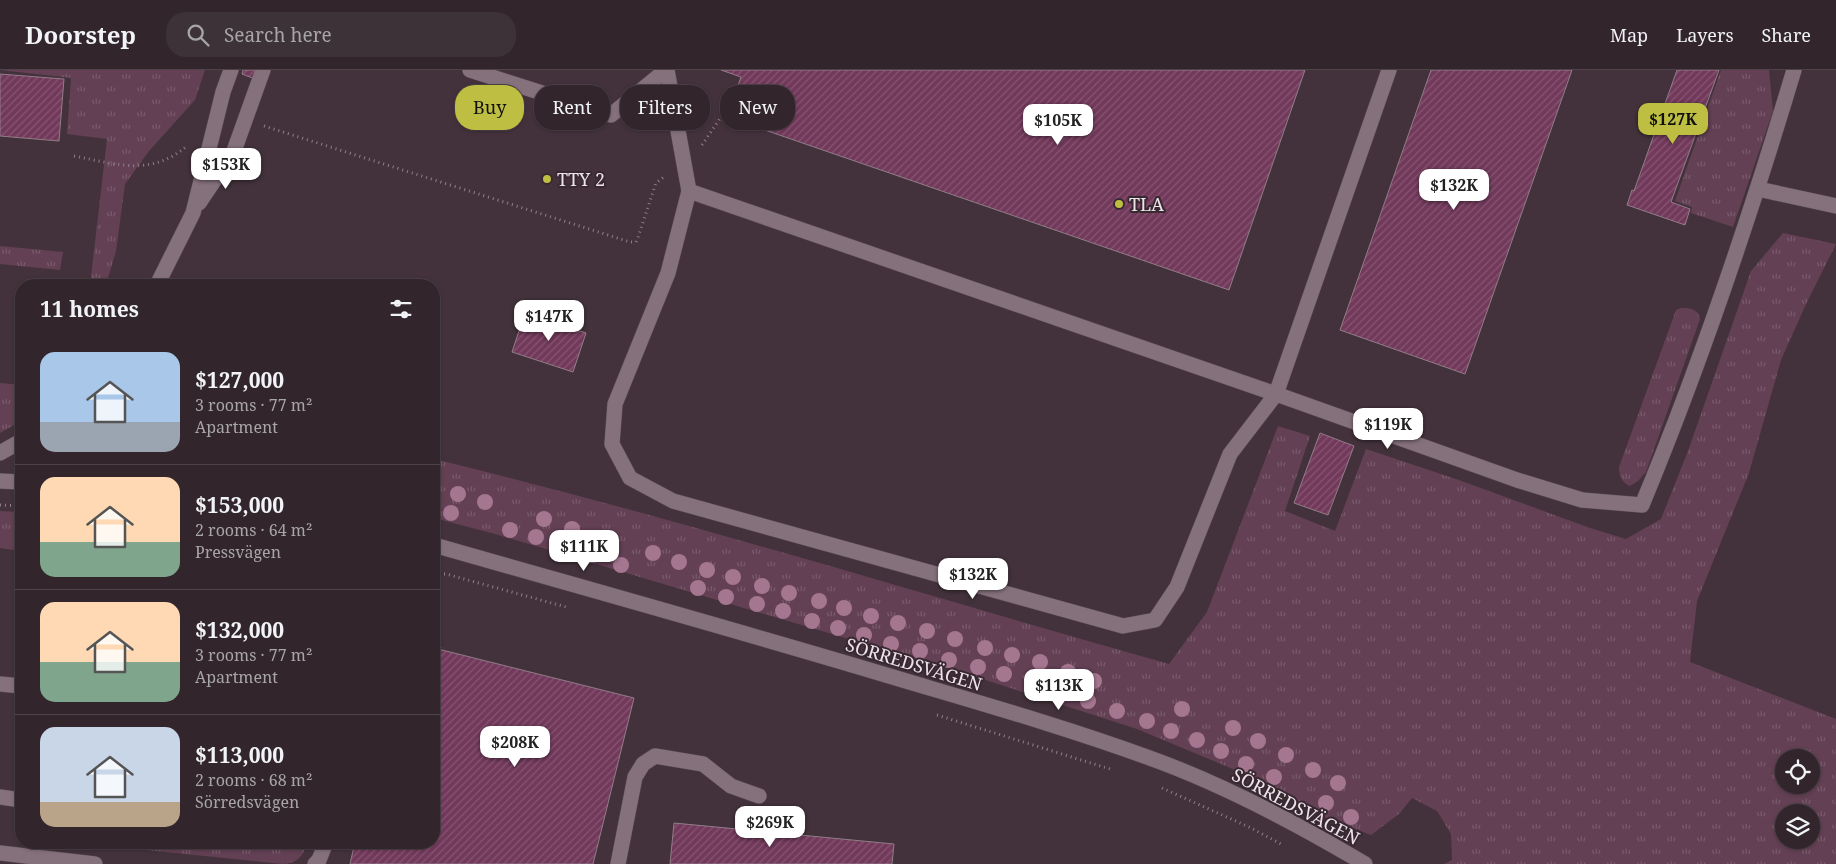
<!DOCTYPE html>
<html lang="en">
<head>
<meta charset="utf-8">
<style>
	:root { --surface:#32262c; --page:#3d3238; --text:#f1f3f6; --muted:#a8a5a9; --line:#4d4348; --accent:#bebf42 }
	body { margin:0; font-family:"Noto Serif",serif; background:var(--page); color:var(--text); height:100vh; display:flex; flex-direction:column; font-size:19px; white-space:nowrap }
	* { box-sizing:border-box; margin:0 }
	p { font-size:16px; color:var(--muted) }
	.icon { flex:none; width:28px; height:28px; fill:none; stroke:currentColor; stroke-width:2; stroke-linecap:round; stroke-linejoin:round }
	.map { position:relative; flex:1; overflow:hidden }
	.sheet { position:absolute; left:15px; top:209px; width:425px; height:570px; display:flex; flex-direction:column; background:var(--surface); border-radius:20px; box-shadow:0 1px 4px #0004,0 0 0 1px var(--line) }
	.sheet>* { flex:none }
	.banner { position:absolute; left:455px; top:15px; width:475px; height:45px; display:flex; gap:10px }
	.tools { position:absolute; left:1775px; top:679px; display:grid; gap:10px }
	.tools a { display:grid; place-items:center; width:45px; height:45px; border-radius:50%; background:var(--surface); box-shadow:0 1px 4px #0004,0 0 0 1px var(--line); font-size:25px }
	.price { position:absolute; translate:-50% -42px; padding:0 11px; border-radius:10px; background:#fff; color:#222; font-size:16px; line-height:32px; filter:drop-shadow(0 1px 2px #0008) }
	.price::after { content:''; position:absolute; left:50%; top:30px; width:15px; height:11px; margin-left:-8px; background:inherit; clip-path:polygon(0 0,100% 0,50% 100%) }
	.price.active { background:var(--accent); color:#111 }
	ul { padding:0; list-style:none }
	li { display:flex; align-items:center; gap:15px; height:125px; padding:0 25px }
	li+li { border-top:1px solid var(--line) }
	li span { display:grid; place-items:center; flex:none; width:140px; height:100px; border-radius:15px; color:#555 }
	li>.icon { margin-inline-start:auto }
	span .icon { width:60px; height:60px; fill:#fffc; stroke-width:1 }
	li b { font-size:21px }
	h2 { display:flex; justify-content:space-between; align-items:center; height:60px; padding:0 25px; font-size:21px }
	.chip { padding:0 18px; border-radius:20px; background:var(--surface); box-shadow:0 1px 4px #0004,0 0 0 1px var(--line); font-size:18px; line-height:45px }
	.chip.active { background:var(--accent); color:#111 }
	header { display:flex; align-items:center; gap:30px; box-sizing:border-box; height:70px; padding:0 25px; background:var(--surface); border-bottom:1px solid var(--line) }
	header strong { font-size:24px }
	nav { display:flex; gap:28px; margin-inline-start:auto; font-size:18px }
	.search { width:350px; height:45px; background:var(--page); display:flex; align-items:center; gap:12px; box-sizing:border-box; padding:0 18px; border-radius:20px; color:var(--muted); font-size:19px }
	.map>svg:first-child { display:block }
</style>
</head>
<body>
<header>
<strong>Doorstep</strong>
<div class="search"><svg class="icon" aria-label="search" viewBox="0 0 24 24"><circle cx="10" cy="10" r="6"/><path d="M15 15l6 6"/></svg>Search here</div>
<nav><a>Map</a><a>Layers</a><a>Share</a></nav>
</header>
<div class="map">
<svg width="1836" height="794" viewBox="0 0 1836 794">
	<defs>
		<pattern id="grass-tufts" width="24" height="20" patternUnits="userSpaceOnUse" patternTransform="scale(1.25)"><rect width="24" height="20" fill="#634054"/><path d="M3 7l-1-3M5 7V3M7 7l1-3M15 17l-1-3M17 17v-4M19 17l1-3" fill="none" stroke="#7a5b6d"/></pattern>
		<pattern id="building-hatch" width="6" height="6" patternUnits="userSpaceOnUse" patternTransform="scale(1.25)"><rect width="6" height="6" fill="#72395b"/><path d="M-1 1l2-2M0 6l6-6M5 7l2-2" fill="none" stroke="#865673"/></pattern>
	</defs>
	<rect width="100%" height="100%" fill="#43323b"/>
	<g fill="url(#grass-tufts)" fill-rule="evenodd">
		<path d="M0,0H205L195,30L149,81L125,114L116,181L106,215H90L107,69L67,64L71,8Z"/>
		<path d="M1721,0H1769L1773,41L1733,157L1691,143L1692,137L1675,131Z"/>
		<path d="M1783,163L1836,174L1807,232L1781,290L1749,403L1697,531L1690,592L1836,649V794H1444L1452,790L1451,764L1437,741L1412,728L1399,744L1371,765L1324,747L1252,707L1137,659L973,606L495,464L434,448V389C681,449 924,525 1169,594L1207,542L1278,356L1310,366L1285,441L1335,461L1366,379L1456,409L1590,458L1626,469L1661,449L1688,381L1751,201ZM1784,688H1811V715H1784ZM1784,742H1811V770H1784Z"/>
		<path d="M0,176L63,182L60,200L0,194Z"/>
		<path d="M1681,238C1690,238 1698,239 1700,249L1646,402L1638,411L1630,416C1621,412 1619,406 1619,397L1676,240Z"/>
		<path d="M0,313L21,315V351L0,363Z"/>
		<path d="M0,441L21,442V481L0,478Z"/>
		<path d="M118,772H300L303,774L305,779C301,789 293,794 282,794L117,777Z"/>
	</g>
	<g fill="url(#building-hatch)" stroke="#917d88">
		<path d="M243,0H257L255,9L242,4Z"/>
		<path d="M721,0H1305L1229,220L727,47L741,7Z"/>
		<path d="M1431,0H1572L1465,304L1340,260Z"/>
		<path d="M1677,0H1719L1671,132L1690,139L1685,155L1627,135L1632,120L1634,121Z"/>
		<path d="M0,4L64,9L59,71L0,66Z"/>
		<path d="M525,243L586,263L573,302L512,282Z"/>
		<path d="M1320,363L1354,376L1328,445L1294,433Z"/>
		<path d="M434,578L634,628L593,794H350L355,772H434Z"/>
		<path d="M674,753L894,774L892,794H670Z"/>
	</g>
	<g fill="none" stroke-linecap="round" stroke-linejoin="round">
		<g stroke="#5c4e56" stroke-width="16">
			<g id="minor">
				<path d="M470,0L611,45L666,0"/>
				<path d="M667,0L689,121L668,203L615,334L612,374L630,408L673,431L1123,556L1155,550L1177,517L1230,384L1276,324L1389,0"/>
				<path d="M1758,119L1836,136"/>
				<path d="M689,121L1276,324L1517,410L1582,430L1642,435C1701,293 1750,147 1794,0"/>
				<path d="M199,133L234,81L263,0"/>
				<path d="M157,215L193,143L223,22L231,0"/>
				<path d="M0,383L21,371"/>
				<path d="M0,411L21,412"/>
				<path d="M434,475C588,519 743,562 896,608C980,633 1065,657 1147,687C1223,714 1296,753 1365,794"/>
				<path d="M0,614L21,616"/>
				<path d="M0,727L21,730"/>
				<path d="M0,783L95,794"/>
				<path d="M315,794L319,790L326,772"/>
				<path d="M618,794L635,707L643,694L655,686L703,694L731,716L759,726"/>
			</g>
		</g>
		<g stroke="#8f8188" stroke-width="3" stroke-dasharray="1 4" stroke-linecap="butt">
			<path d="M264,56L630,172H636L638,167L656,113L665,106"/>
			<path d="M702,75L721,47"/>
			<path d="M74,86C117,94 150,107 187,76"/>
			<path d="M0,435L21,436"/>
			<path d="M434,504H446L566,537"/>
			<path d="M434,559L438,563L440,579"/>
			<path d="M937,645L1110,699"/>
			<path d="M1162,718L1249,757L1281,774"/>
		</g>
		<use href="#minor" stroke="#85717c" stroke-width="15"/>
	</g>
	<g fill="#a57690">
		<circle cx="458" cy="424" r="8"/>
		<circle cx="485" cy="432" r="8"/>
		<circle cx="451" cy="443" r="8"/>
		<circle cx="544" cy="449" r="8"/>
		<circle cx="572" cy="459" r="8"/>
		<circle cx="510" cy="460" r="8"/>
		<circle cx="536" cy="467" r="8"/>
		<circle cx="598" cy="468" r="8"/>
		<circle cx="565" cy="476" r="8"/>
		<circle cx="653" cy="483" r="8"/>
		<circle cx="592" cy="485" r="8"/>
		<circle cx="679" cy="492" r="8"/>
		<circle cx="621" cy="495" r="8"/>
		<circle cx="707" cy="500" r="8"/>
		<circle cx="733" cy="507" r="8"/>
		<circle cx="762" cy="516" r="8"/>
		<circle cx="698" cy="518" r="8"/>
		<circle cx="789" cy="523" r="8"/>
		<circle cx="726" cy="527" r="8"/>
		<circle cx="819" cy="531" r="8"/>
		<circle cx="757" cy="534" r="8"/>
		<circle cx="844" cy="538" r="8"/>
		<circle cx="783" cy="541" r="8"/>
		<circle cx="871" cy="546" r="8"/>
		<circle cx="812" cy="551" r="8"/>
		<circle cx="898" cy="553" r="8"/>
		<circle cx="838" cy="558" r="8"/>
		<circle cx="927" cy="561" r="8"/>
		<circle cx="864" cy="565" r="8"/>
		<circle cx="955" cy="569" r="8"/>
		<circle cx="891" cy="574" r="8"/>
		<circle cx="985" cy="578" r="8"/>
		<circle cx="920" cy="581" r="8"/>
		<circle cx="1012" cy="585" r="8"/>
		<circle cx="949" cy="590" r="8"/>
		<circle cx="1040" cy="592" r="8"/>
		<circle cx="978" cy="597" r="8"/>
		<circle cx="1068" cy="602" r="8"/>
		<circle cx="1004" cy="604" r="8"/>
		<circle cx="1094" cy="611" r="8"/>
		<circle cx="1033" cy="614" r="8"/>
		<circle cx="1059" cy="623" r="8"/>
		<circle cx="1088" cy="631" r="8"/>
		<circle cx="1182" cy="639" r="8"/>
		<circle cx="1117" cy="641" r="8"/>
		<circle cx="1147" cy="651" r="8"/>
		<circle cx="1233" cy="658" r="8"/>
		<circle cx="1171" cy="661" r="8"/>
		<circle cx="1197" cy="670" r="8"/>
		<circle cx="1258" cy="671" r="8"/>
		<circle cx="1221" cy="681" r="8"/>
		<circle cx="1286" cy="685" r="8"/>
		<circle cx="1246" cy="694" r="8"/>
		<circle cx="1313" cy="700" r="8"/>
		<circle cx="1274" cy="707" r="8"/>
		<circle cx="1338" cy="713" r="8"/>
		<circle cx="1326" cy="733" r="8"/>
		<circle cx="1351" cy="747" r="8"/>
	</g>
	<g fill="#bebf42" stroke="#382831" stroke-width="2">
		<circle cx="547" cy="109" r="5"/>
		<circle cx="1119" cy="134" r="5"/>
	</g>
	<g text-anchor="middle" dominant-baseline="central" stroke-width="4" stroke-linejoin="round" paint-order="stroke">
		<g font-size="18" fill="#eee3e9" stroke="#382831" text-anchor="start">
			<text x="557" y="109">TTY 2</text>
			<text x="1129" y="134">TLA</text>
		</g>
		<g font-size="18" fill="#eee3e9" stroke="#382831">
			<text transform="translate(914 594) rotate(17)">SÖRREDSVÄGEN</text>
			<text transform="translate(1296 736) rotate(28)">SÖRREDSVÄGEN</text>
		</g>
	</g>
</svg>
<div class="tools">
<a><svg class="icon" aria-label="locate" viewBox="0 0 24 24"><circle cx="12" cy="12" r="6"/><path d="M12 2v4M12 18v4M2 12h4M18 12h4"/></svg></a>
<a><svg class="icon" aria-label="layers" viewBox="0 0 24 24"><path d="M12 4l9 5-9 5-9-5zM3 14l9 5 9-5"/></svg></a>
</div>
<b class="price active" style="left:1673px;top:75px">$127K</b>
<b class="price" style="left:1058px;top:76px">$105K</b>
<b class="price" style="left:226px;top:120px">$153K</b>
<b class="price" style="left:1454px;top:141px">$132K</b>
<b class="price" style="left:549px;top:272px">$147K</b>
<b class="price" style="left:1388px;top:380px">$119K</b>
<b class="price" style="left:584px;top:502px">$111K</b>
<b class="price" style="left:973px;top:530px">$132K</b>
<b class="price" style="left:1059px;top:641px">$113K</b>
<b class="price" style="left:515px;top:698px">$208K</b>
<b class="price" style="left:770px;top:778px">$269K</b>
<div class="banner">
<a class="chip active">Buy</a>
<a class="chip">Rent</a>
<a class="chip">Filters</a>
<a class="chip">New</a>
</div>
<section class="sheet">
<h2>11 homes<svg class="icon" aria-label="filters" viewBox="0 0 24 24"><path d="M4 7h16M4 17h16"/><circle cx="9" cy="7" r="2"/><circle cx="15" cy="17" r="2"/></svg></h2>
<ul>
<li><span style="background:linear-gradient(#a9c7e8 70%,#9aa5b1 0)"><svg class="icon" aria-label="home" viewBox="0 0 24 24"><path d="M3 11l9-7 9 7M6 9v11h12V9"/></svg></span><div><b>$127,000</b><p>3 rooms · 77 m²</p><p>Apartment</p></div></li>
<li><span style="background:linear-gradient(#ffd9b3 65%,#7fa58c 0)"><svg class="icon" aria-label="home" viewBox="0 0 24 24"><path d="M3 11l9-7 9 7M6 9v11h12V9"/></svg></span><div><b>$153,000</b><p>2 rooms · 64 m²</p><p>Pressvägen</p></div></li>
<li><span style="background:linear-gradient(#ffd9b3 60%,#7fa58c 0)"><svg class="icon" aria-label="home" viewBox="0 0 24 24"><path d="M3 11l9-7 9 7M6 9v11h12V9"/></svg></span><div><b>$132,000</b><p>3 rooms · 77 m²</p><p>Apartment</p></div></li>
<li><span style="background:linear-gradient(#c9d6e8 75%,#b9a48a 0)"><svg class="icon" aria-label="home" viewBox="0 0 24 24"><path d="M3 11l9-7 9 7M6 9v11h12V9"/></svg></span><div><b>$113,000</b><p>2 rooms · 68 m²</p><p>Sörredsvägen</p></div></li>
</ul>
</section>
</div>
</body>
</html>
